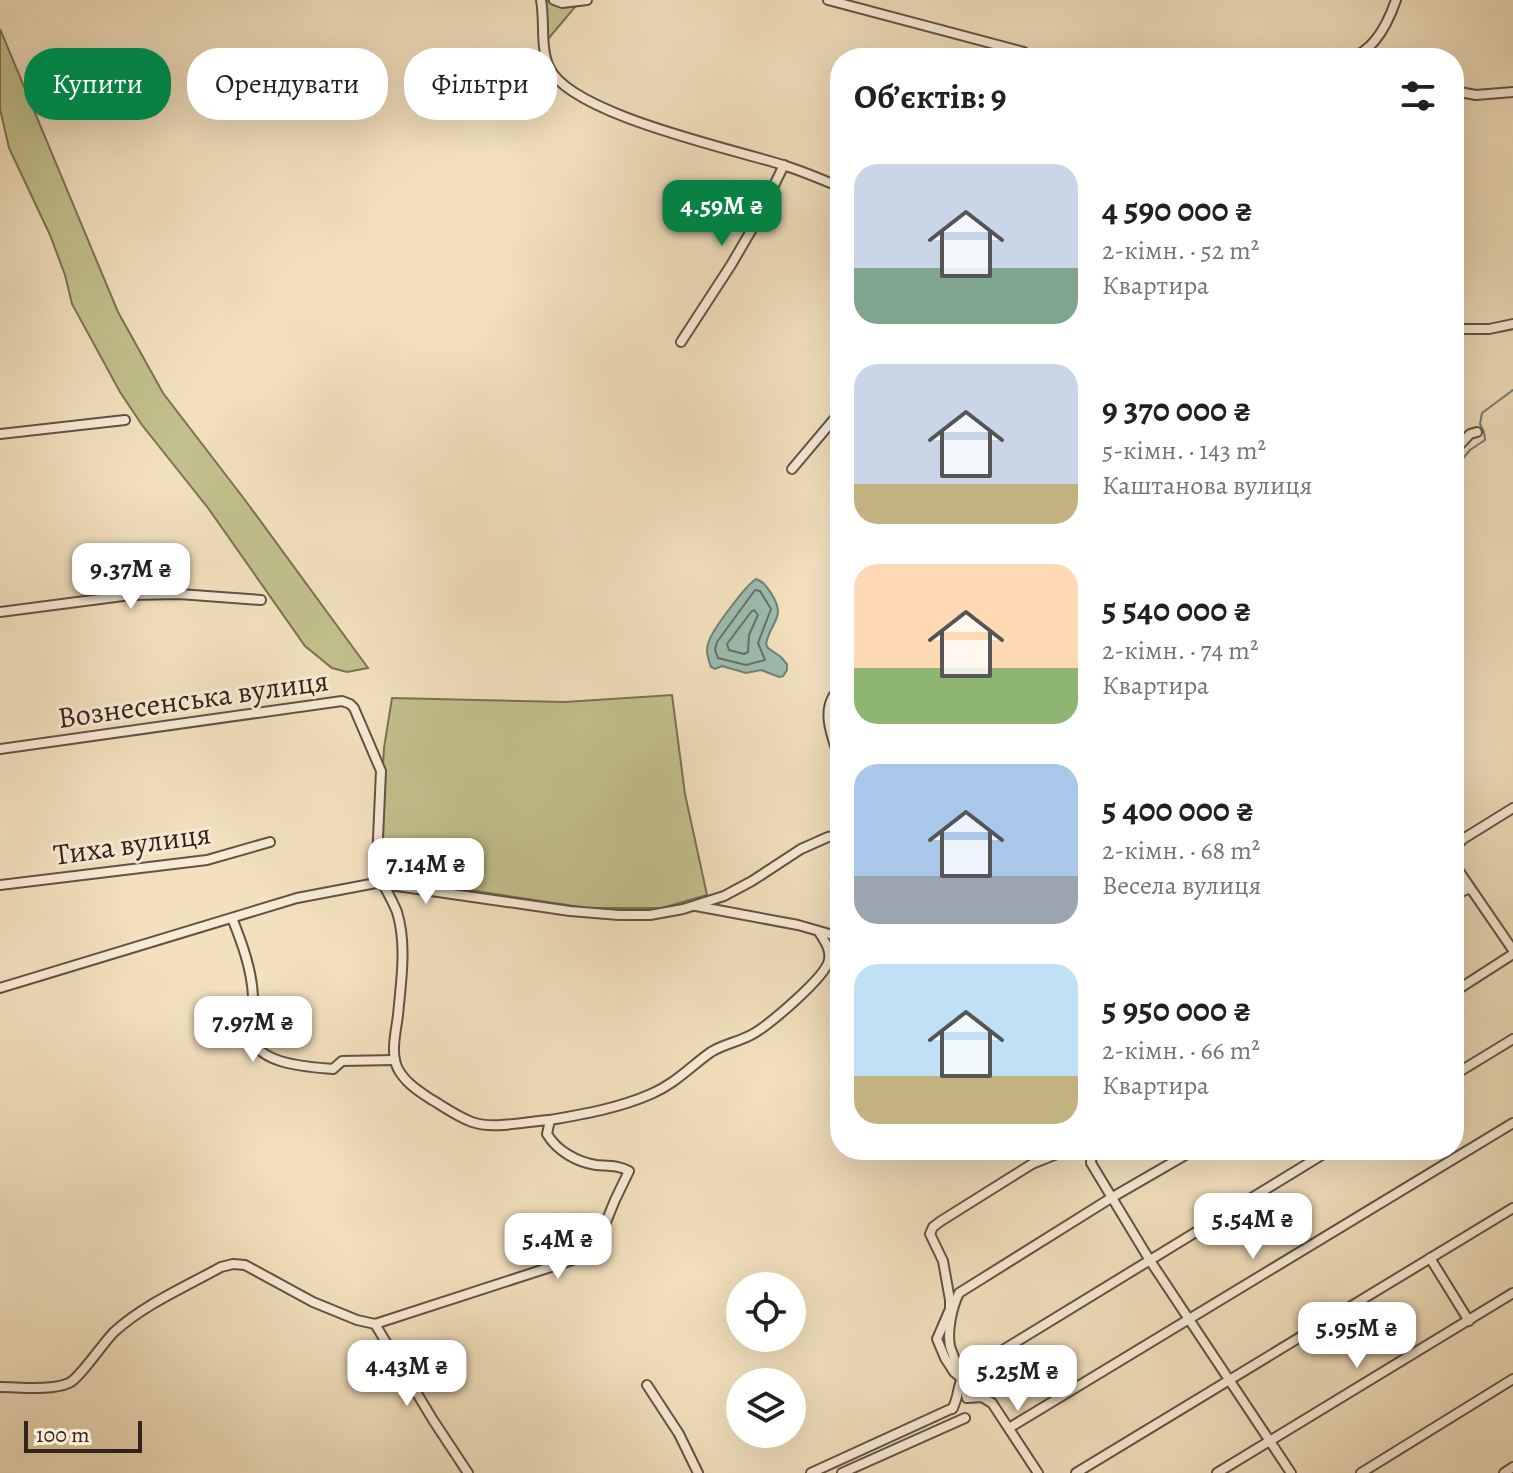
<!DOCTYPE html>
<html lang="uk">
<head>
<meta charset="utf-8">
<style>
	:root { --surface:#fff; --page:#f6f6f6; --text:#202124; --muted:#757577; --accent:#0b8043 }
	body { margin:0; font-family:Alegreya,serif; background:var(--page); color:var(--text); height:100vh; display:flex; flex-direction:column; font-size:30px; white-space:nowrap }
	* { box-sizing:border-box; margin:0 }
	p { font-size:26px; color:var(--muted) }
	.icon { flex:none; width:44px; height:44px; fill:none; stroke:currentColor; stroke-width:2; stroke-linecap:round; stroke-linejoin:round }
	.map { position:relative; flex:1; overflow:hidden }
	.details { position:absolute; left:830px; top:48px; width:634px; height:1112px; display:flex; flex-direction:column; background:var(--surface); border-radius:32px; box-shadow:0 8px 32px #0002 }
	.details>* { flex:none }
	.banner { position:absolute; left:24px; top:48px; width:686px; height:72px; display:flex; gap:16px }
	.tools { position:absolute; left:726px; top:1272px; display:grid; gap:16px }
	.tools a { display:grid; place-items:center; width:80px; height:80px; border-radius:50%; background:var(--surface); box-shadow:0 8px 32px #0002; font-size:40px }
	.scale { position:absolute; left:24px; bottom:20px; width:118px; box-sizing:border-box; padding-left:8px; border:4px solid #34231c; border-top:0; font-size:22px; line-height:28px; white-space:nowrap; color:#34231c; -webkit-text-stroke:6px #f7ebd5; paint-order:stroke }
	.price { position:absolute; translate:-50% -68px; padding:0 18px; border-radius:16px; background:#fff; color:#222; font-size:26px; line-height:52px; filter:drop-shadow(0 2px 4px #0008) }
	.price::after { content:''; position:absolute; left:50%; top:48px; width:24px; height:18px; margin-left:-12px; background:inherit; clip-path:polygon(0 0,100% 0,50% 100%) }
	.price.selected { background:var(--accent); color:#fff }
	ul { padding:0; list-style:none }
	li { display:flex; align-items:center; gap:24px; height:200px; padding:0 24px }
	li span { display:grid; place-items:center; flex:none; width:224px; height:160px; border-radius:24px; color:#555 }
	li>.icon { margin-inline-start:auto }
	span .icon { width:96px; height:96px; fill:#fffc; stroke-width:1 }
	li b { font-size:34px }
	h2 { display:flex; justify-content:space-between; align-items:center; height:96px; padding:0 24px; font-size:34px }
	.chip { padding:0 28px; border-radius:32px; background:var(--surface); box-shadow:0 8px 32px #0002; font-size:28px; line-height:72px }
	.chip.selected { background:var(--accent); color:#fff }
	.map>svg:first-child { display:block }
</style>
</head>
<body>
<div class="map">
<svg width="1513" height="1473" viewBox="0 0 1513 1473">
	<rect width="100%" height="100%" fill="#f2e0be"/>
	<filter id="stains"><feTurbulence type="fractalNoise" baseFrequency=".0025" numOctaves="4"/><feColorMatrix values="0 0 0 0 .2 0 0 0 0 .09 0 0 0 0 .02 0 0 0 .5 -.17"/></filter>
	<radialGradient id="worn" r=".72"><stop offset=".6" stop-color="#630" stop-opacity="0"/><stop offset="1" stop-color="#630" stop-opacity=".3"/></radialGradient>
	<g fill="#c2c08c" stroke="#7b7254" stroke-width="2">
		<path d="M544,0L558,5L576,6L548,39Z"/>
		<path d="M0,29L118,312L163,393L245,500L368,668L347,672L332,668L305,646L208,508L142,425L120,392L72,304L65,275L50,235L9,148L0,109Z"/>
		<path d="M672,695L685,794L707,895L662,908H587L376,876L384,748L392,698L565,702Z"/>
	</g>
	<path fill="#9bbdaf" stroke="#727f74" stroke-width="2" d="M756,579C764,582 766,586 771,593C787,618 771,620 766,644L768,648L781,657L787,664V670L783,676L779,677L761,670L746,673L722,666L715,669L711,667C708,658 705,650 709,641C713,629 746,585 756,579Z"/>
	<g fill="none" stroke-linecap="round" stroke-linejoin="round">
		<g stroke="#687066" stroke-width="2">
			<path d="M755,590L760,591L771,609L758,643L765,660L746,665L718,658L715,650L717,642Z"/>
			<path d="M754,610L758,615L749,635L748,652L744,654L729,650L727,644L751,612Z"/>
		</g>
		<path stroke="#727f74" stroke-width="2" d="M1454,469L1470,450L1485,440L1484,432L1480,424L1482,413L1513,390"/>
		<g stroke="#645244" stroke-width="12">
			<g id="minor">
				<path d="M541,0C545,21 540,47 549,67C569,114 733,149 783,165C802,171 821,179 840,187"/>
				<path d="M554,0L562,3L587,0"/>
				<path d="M828,0L1024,52"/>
				<path d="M1349,58C1374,52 1388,23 1396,0"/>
				<path d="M1454,91L1476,95L1513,92"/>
				<path d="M1454,329H1489L1513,324"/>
				<path d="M681,342L731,265L755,224L784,165"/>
				<path d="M0,434L125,420"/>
				<path d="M1454,451L1470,434L1477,432"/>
				<path d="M792,469L840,412"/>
				<path d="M0,612L131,595L179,594L261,600"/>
				<path d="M834,695C821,715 834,740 840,762"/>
				<path d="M0,749L342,701L350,704L354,708L381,771L376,883"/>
				<path d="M1454,849L1463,839L1513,808"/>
				<path d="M1454,864L1513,950"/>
				<path d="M383,884C388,893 393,902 397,912C407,944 401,982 398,1015C396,1032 390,1053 398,1069C405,1082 417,1090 429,1098C443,1106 456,1116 472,1122C494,1130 527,1121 550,1120"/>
				<path d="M0,885L207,860L270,842"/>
				<path d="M1454,895L1470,888"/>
				<path d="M696,906L798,925L840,937"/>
				<path d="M232,918C242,943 252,970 253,997C254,1009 251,1022 252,1035C255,1065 311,1067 333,1069L342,1061L395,1060"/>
				<path d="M0,988L297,898L376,883L570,911L619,915H650L683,909L724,896L752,881L801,849L828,837L840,835"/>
				<path d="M1454,992L1513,954"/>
				<path d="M1454,1075L1513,1039"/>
				<path d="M1092,1150L1091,1163L1149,1259L1291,1473"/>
				<path d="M1430,1258L1469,1321"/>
				<path d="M375,1324L433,1420L468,1473"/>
				<path d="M961,1378C959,1366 953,1357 950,1346C947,1331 952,1307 959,1293L1111,1198L1194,1150"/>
				<path d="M647,1385L679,1434L698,1473"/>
				<path d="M0,1387C20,1387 50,1391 69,1383C79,1379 103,1343 114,1332C145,1304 185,1287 221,1267L233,1264L245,1265L313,1302L357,1320L375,1324L591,1254L595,1249L615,1200L629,1171C618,1165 608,1166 596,1165C577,1162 557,1151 547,1134L550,1120C585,1114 619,1108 651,1094C675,1084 691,1066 711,1052C724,1044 738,1042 751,1035C768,1026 826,977 829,960C831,949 824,940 819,932"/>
				<path d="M952,1409C960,1397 956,1382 967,1372L1330,1150"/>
				<path d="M1009,1428L1513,1123"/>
				<path d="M811,1473L953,1408"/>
				<path d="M842,1473L965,1418"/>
				<path d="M1038,1473L992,1403L982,1397L967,1398L961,1378L954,1372L945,1358L937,1339L950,1309V1300L943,1261L930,1234L933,1227L941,1221L1032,1164L1067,1150"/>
				<path d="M1076,1473L1513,1208"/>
				<path d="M1217,1473L1513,1293"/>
				<path d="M1361,1473L1513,1379"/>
				<path d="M1504,1473L1513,1467"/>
			</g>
		</g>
		<use href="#minor" stroke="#f7ebd5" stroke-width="8"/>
	</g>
	<g text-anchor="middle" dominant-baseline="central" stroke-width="6" stroke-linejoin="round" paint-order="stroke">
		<g font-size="30" fill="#34231c" stroke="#f7ebd5">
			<text transform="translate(193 699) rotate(-8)">Вознесенська вулиця</text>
			<text transform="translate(132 844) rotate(-8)">Тиха вулиця</text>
		</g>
	</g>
	<rect width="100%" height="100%" filter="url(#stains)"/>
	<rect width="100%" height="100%" fill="url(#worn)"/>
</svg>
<div class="tools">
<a><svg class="icon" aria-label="locate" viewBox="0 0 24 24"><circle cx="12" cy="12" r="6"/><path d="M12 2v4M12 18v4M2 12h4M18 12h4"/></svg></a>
<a><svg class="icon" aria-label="layers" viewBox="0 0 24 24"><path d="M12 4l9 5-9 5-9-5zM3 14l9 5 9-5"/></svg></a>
</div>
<div class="scale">100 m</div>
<b class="price selected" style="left:722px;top:248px">4.59M ₴</b>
<b class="price" style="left:131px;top:611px">9.37M ₴</b>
<b class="price" style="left:426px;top:906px">7.14M ₴</b>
<b class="price" style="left:253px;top:1064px">7.97M ₴</b>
<b class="price" style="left:1253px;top:1261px">5.54M ₴</b>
<b class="price" style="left:558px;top:1281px">5.4M ₴</b>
<b class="price" style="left:1357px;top:1370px">5.95M ₴</b>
<b class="price" style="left:407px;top:1408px">4.43M ₴</b>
<b class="price" style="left:1018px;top:1413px">5.25M ₴</b>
<div class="banner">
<a class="chip selected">Купити</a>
<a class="chip">Орендувати</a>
<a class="chip">Фільтри</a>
</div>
<section class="details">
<h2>Об’єктів: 9<svg class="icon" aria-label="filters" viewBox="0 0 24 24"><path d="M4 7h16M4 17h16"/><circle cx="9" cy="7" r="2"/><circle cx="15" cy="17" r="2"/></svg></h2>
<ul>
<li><span style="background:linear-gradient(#c9d6e8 65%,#7fa58c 0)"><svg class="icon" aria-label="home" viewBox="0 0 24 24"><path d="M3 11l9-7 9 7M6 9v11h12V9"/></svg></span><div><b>4 590 000 ₴</b><p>2-кімн. · 52 m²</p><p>Квартира</p></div></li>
<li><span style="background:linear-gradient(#c9d6e8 75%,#c2b280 0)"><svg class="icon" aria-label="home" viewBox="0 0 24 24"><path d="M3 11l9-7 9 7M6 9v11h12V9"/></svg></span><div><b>9 370 000 ₴</b><p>5-кімн. · 143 m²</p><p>Каштанова вулиця</p></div></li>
<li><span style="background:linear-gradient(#ffd9b3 65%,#8fb573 0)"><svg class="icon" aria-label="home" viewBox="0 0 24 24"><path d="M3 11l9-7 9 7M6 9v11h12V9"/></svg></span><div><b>5 540 000 ₴</b><p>2-кімн. · 74 m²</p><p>Квартира</p></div></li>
<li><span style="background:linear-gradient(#a9c7e8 70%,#9aa5b1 0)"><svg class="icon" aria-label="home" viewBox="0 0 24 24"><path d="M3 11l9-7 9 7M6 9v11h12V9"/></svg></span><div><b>5 400 000 ₴</b><p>2-кімн. · 68 m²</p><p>Весела вулиця</p></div></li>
<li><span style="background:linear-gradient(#bfe0f5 70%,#c2b280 0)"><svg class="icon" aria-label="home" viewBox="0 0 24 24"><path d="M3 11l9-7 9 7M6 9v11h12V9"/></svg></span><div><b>5 950 000 ₴</b><p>2-кімн. · 66 m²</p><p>Квартира</p></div></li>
</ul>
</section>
</div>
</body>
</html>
